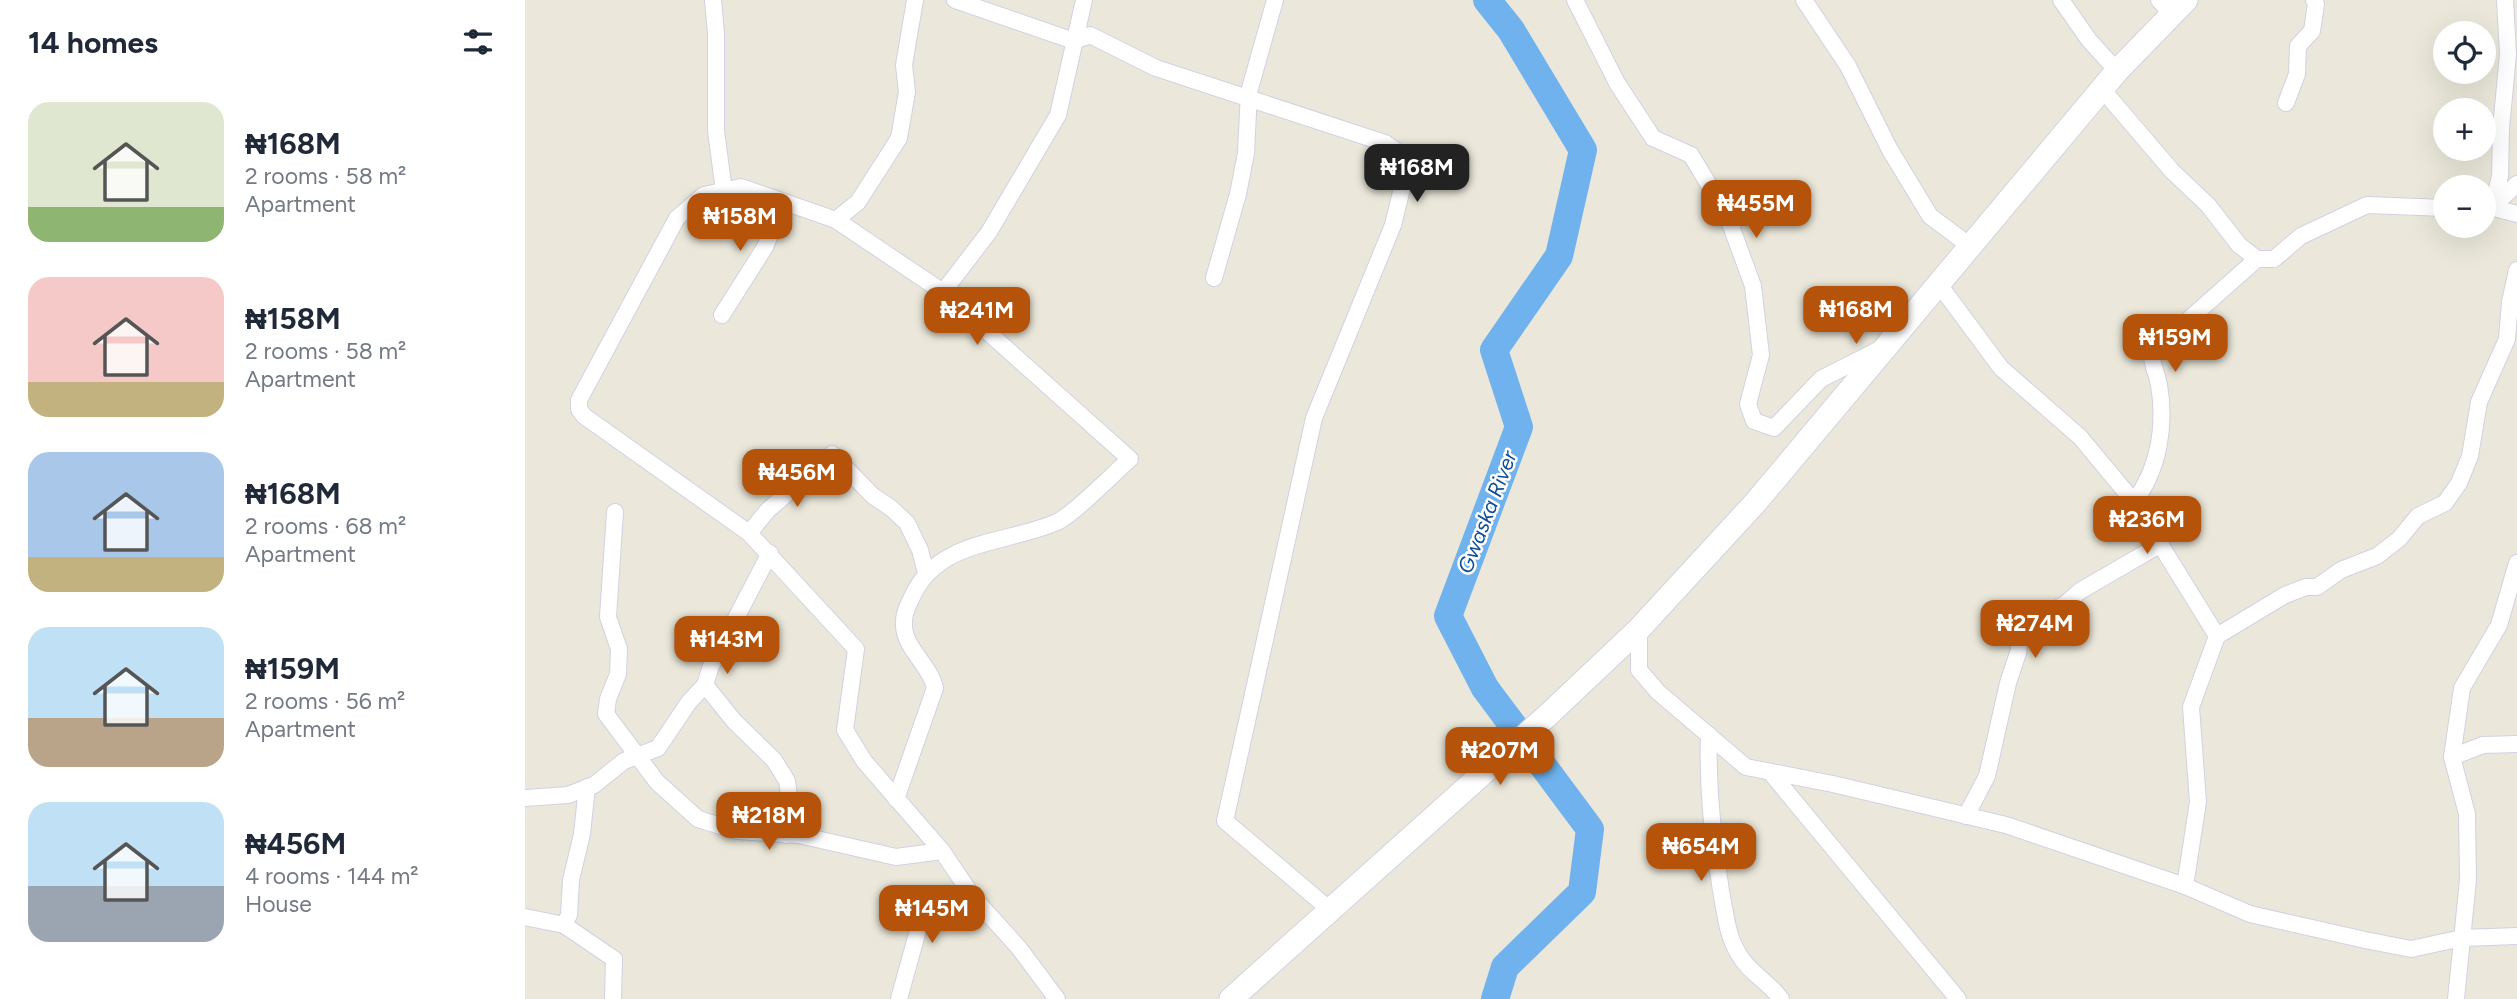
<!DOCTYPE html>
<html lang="en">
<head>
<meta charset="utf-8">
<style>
	:root { --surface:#fff; --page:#f2f2f3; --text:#1f2937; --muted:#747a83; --accent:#b45309 }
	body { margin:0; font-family:Figtree,sans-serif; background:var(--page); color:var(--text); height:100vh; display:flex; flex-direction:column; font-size:26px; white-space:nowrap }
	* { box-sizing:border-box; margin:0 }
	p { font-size:23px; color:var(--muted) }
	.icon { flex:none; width:38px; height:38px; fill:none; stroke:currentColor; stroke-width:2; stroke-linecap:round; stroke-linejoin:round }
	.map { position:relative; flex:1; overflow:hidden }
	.drawer { display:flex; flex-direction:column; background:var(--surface); width:525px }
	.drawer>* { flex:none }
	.controls { position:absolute; left:1908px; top:21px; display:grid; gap:14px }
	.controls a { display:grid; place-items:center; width:63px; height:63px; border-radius:50%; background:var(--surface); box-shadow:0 7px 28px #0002; font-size:35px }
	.price { position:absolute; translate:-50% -60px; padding:0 16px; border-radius:14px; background:var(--accent); color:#fff; font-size:23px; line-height:46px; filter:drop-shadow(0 2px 4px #0008) }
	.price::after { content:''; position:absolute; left:50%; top:42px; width:21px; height:16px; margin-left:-10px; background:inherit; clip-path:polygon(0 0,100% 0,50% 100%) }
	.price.current { background:#222; color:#fff }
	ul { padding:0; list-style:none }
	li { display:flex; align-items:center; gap:21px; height:175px; padding:0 28px }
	li span { display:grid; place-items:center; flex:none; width:196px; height:140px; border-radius:21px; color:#555 }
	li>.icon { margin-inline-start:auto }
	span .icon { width:84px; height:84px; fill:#fffc; stroke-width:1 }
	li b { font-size:30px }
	h2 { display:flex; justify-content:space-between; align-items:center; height:84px; padding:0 28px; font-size:30px }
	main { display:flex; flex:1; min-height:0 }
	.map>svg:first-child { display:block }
</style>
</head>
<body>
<main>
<section class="drawer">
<h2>14 homes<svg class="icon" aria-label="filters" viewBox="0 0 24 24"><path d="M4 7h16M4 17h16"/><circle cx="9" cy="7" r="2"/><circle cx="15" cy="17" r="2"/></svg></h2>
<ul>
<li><span style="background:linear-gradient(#dfe7d0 75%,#8fb573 0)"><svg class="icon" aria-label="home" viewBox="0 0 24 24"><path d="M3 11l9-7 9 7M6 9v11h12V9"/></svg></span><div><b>₦168M</b><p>2 rooms · 58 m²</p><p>Apartment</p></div></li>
<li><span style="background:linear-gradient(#f6c9c9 75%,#c2b280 0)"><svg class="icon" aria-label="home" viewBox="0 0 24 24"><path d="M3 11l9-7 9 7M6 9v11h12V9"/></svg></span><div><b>₦158M</b><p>2 rooms · 58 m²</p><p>Apartment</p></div></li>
<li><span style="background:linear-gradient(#a9c7e8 75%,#c2b280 0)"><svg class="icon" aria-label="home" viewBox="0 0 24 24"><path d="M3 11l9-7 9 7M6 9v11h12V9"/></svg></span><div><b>₦168M</b><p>2 rooms · 68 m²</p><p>Apartment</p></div></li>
<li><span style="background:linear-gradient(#bfe0f5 65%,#b9a48a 0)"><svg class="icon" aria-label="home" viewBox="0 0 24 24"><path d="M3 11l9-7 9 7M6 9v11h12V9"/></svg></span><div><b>₦159M</b><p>2 rooms · 56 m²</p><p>Apartment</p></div></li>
<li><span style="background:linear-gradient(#bfe0f5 60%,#9aa5b1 0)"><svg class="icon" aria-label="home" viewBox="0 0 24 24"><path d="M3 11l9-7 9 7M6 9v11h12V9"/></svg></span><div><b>₦456M</b><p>4 rooms · 144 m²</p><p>House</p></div></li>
</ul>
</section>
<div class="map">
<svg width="1992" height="999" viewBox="0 0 1992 999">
	<rect width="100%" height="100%" fill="#ebe8db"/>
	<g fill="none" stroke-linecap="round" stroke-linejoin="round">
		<path stroke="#6fb2ed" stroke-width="28" d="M962,0L986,30L1058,150L1034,256L969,350L994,427L923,616L960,688L1065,829L1057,892L980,967L970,999"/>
		<g stroke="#d1d1e2" stroke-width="18">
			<g id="minor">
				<path d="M188,0L191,33V131L199,191"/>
				<path d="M430,0L549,41L565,35L631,68L860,143L874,153L881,172L868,225L789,418L700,821L804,909"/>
				<path d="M1050,0L1092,83L1128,138L1166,155L1202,215L1228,286L1236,355L1223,404L1229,421L1249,428L1296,379L1353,350"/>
				<path d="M1279,0L1323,66L1365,150L1405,216L1445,246"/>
				<path d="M1536,0L1564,40L1592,71"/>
				<path d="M1634,0L1647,15"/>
				<path d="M1980,0L1983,54L1976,128L1975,176L1968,206L1992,184"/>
				<path d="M1577,89L1647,171L1683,205L1714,245L1732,259H1749L1776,236L1842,205L1920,208"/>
				<path d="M1761,103L1772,74L1773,46L1787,31L1791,4L1789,0"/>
				<path d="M1961,206L1992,214"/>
				<path d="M311,220L333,202L374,138L382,92L379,65L390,0"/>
				<path d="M689,278L713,194L721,153L724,92L750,0"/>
				<path d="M1413,283L1476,368L1555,437L1609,502L1692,636L1666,707L1673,802L1660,886"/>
				<path d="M418,292L464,232L533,115L559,0"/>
				<path d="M197,315L240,247L258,204"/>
				<path d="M1609,502C1634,469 1641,425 1634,385C1632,372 1626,365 1627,352L1732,259"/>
				<path d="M90,512L83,617L94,649L93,674L83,699L81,714L132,782L173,819L212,831L274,835L371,857L417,851"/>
				<path d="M224,533L243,510L307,454L348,496L366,508L382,523L395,550L401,573"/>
				<path d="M1114,629V670L1133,692L1221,767L1308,784L1481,825L1660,886L1725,914L1840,940L1886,949L1937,938L1992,936"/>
				<path d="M1692,636L1760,595L1781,587H1792L1816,570L1852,556L1874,539L1893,516L1920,503L1934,483L1945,456L1954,402L1982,339L1985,302L1992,270"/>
				<path d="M180,685L209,721L249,760L262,781L265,803L261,835"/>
				<path d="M1184,735C1182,788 1188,839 1196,891C1200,911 1202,935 1213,953C1224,973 1242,980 1256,999"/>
				<path d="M1927,757L1958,745L1992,744"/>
				<path d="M1245,772L1433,999"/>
				<path d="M62,787L57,834L46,880L44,915L39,925L89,959L88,999"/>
				<path d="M0,798L43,795L69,785L99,761L133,748L164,702L180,685L186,666L245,553"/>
				<path d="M371,799L410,688C405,665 380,649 379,626C378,614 383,605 388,595C414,539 482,544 532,522C549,514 589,473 605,459L418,292L311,220L216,187L179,195L152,218L54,400V409L59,416L224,533L331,649L320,730L339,761L417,851L448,897L494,948L532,999"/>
				<path d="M1441,816L1462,776L1483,683L1493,653L1496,635L1503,623L1539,605L1555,591L1636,544"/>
				<path d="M0,917L39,925"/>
				<path d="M374,999L395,923L416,905L448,897"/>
				<path d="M1931,999L1943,880L1942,814L1927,757L1937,688L1974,625L1992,563"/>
			</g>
		</g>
		<g stroke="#d1d1e2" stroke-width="25">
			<path id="secondary" d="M706,999L1023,715L1114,629L1231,502L1592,71L1661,0"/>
		</g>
		<use href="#minor" stroke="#fff" stroke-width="16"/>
		<use href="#secondary" stroke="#fff" stroke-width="23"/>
	</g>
	<g text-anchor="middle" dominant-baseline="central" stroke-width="5" stroke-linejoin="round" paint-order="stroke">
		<g font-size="21" font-style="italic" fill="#0f4e98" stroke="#fff">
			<text transform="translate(962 512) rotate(-69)">Gwaska River</text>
		</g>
	</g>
</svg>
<div class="controls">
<a><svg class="icon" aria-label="locate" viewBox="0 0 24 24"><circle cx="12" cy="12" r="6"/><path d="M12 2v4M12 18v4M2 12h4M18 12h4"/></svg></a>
<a>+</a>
<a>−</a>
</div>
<b class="price current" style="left:892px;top:204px">₦168M</b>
<b class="price" style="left:1231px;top:240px">₦455M</b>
<b class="price" style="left:215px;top:253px">₦158M</b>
<b class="price" style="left:1331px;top:346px">₦168M</b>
<b class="price" style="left:452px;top:347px">₦241M</b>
<b class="price" style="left:1650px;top:374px">₦159M</b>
<b class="price" style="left:272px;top:509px">₦456M</b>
<b class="price" style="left:1622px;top:556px">₦236M</b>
<b class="price" style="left:1510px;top:660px">₦274M</b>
<b class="price" style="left:202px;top:676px">₦143M</b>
<b class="price" style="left:975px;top:787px">₦207M</b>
<b class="price" style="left:244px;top:852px">₦218M</b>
<b class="price" style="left:1176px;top:883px">₦654M</b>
<b class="price" style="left:407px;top:945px">₦145M</b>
</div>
</main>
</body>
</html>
